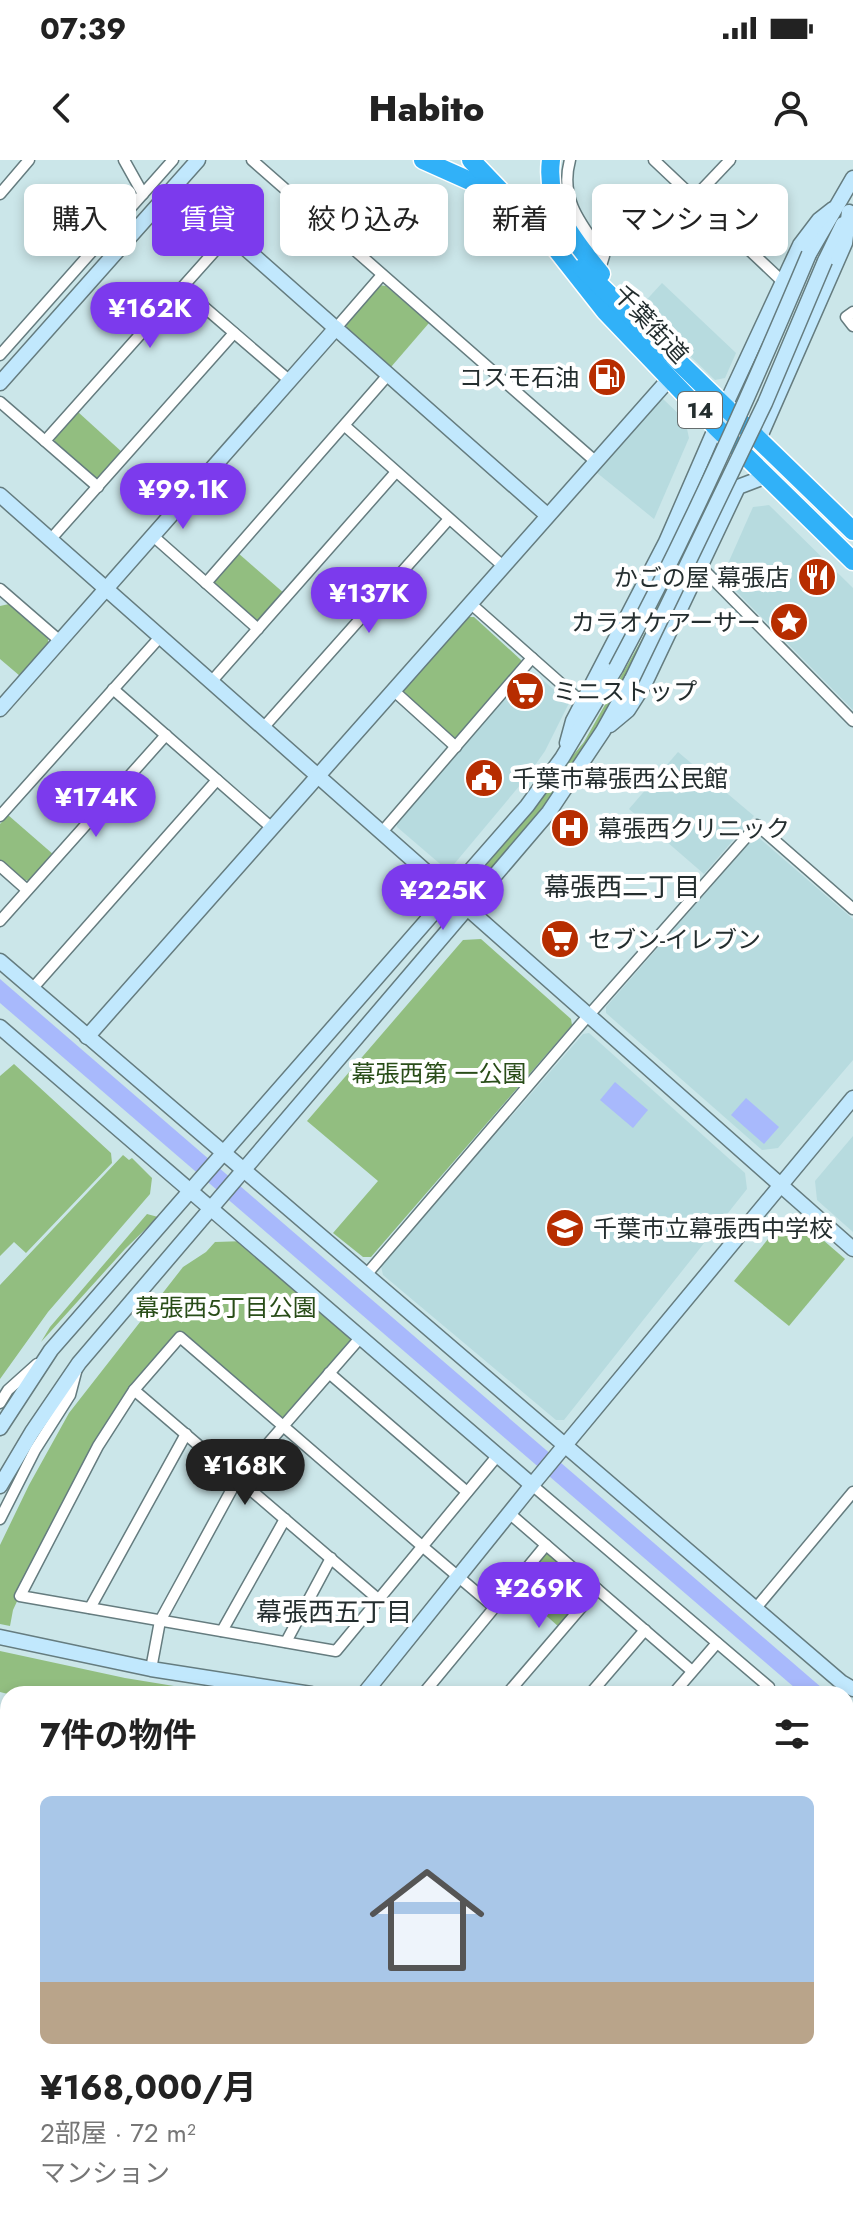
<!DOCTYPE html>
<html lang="ja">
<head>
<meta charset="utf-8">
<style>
	:root { --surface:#fff; --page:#f6f6f6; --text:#222; --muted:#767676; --line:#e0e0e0; --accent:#7c3aed }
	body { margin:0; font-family:Jost,"Noto Sans JP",sans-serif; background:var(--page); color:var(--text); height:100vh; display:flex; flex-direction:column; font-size:30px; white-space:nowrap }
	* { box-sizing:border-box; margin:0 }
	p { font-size:26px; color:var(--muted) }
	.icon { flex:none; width:44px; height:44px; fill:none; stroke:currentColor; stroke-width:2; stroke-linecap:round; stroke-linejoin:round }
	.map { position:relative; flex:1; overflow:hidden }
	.drawer { position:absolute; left:0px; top:1526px; width:854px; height:536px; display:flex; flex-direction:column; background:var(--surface); border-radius:24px 24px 0 0; box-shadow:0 4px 12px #0003 }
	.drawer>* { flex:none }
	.guide { position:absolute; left:24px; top:24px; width:806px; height:72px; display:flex; gap:16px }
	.price { position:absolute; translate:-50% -68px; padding:0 18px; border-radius:28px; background:var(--accent); color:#fff; font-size:26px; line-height:52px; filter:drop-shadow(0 2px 4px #0008) }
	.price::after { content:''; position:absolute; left:50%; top:48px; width:24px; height:18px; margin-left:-12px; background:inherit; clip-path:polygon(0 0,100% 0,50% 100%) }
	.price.current { background:#222; color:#fff }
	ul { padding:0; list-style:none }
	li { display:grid; align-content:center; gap:16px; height:424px; padding:0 40px }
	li+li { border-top:2px solid var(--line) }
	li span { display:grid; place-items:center; height:248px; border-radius:12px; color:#555 }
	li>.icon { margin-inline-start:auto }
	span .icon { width:144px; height:144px; fill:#fffc; stroke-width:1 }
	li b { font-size:34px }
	h2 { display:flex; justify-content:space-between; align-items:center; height:96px; padding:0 40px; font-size:34px }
	.chip { padding:0 28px; border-radius:12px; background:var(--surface); box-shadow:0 4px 12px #0003; font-size:28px; line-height:72px }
	.chip.current { background:var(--accent); color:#fff }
	.status { display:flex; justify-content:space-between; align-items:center; height:56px; padding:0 40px; background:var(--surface); direction:ltr }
	.status svg { height:22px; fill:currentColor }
	header { display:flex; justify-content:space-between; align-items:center; height:104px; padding:0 40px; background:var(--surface); font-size:36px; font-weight:800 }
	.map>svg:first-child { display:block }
</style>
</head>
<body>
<div class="status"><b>07:39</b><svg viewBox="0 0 49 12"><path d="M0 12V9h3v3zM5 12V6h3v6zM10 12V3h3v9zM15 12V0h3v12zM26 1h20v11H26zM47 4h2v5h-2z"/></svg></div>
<header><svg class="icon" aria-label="back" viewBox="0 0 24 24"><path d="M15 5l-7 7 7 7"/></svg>Habito<svg class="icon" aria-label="person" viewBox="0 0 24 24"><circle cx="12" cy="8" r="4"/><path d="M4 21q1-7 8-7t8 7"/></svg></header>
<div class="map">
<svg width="853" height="2062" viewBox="0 0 853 2062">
	<rect width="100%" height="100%" fill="#cbe6e9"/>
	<g fill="#b7dbdf">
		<path d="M662,123L736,193L725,218L715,220L640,147Z"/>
		<path d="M662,238L685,260L689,278L654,359L596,312Z"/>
		<path d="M769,345L853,428V550L722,417L753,347Z"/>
		<path d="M528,511L535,513L569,543L545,591L526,618L450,709H446L397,667L396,661Z"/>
		<path d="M678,592L754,656L704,714L629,649Z"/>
		<path d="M758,677L853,759V900L778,988L762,990L606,853V847L751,681Z"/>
		<path d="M589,873L745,1013L747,1029L564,1260H556L383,1115L381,1106L583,874Z"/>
		<path d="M853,976V1072L817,1040L815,1021Z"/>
		<path d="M0,1957L8,1961V2006L0,2002Z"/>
		<path d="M102,2054H185L199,2062H117Z"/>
	</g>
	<g fill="#92be80">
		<path d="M379,125L386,126L429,163L391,207L347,169L346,163Z"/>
		<path d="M78,252L123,293L99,319H95L55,284L54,278Z"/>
		<path d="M723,307L725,309L723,316C668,441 604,586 510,687C498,700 486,716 472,726L470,723L472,718L584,582L642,479Z"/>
		<path d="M238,393L285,434L261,462H254L214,426V420Z"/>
		<path d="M9,444L48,479V484L20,516L0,499V446Z"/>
		<path d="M468,457H474L521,500V507L456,579H452L402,536V531Z"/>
		<path d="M8,655L54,695L31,721L24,720L0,700V664Z"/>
		<path d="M481,779L571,859L572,865L371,1097H363L333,1073L378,1021L307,961L463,780Z"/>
		<path d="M14,904L111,993L112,1003L26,1093L14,1082L0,1096V916Z"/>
		<path d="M123,995L129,1000L132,998L152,1018L150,1034L48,1152L0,1219V1125Z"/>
		<path d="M147,1054L158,1057L125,1089L41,1182L50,1167Z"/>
		<path d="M800,1060L845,1099L789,1166L734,1121L782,1062Z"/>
		<path d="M246,1081L352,1181L283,1260L179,1174L131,1229L40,1392L13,1450L10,1466L0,1464V1385L29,1325L69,1253L183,1107L206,1092L215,1082Z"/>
		<path d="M543,1393H547L588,1428L589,1434L559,1467L515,1428Z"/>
		<path d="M0,1491L125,1518L223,1534H8L0,1532Z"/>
		<path d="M846,2022L853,2029V2062H791L799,2054H846Z"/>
	</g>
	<g fill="#a8b9fc">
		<path d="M0,819L829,1534H802L0,843Z"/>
		<path d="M615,922L648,950L633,968L600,940Z"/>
		<path d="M746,938L779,967L764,984L731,955Z"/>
	</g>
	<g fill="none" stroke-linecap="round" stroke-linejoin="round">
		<g stroke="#657c7f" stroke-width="13">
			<g id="street">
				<path d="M124,0L143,34"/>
				<path d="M252,0L595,301"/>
				<path d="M570,0C559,40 582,65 604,96L599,112"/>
				<path d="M654,0L782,121"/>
				<path d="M0,34L29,0"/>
				<path d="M694,38L730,0"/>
				<path d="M182,128L290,221"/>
				<path d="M853,152L846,157L853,166"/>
				<path d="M336,168L382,115"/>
				<path d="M0,195L173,0"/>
				<path d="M0,242L98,327"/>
				<path d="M345,266L503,406"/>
				<path d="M45,281L229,75"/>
				<path d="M153,376L258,469"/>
				<path d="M50,380L234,173"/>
				<path d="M701,407L853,561"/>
				<path d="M206,423L388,215"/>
				<path d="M0,429L60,481"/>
				<path d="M470,443L583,543"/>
				<path d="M211,522L396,312"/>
				<path d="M113,529L272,668"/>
				<path d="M393,530L456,587"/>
				<path d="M263,568L449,359"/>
				<path d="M0,656L160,477"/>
				<path d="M382,672L532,498"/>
				<path d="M0,706L27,730"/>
				<path d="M0,761L166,575"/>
				<path d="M32,829L217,620"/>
				<path d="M366,1115L581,864L757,665L853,749"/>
				<path d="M329,1213L467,1332"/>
				<path d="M134,1230L378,1439"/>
				<path d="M0,1243L8,1230L37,1204"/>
				<path d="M532,1325L769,1527L764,1534"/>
				<path d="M509,1353L692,1511"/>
				<path d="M0,1359L35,1290L70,1235L76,1212"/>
				<path d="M494,1447L422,1386L180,1177L134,1230L98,1286L20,1436L336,1491L498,1295"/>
				<path d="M90,1448L186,1274"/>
				<path d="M756,1448L853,1332"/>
				<path d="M222,1471L285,1359"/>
				<path d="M286,1482L331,1398"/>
				<path d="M151,1509L160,1461L238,1318L360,1178"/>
				<path d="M423,1534L546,1385"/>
				<path d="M507,1534L597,1429"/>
				<path d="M590,1534L645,1470"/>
				<path d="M673,1534L717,1483"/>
				<path d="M0,2019L8,2022"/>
				<path d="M72,2054L87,2062"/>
			</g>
		</g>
		<g stroke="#657c7f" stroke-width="17">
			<g id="secondary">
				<path d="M176,27L547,355"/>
				<path d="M809,94L853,18"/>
				<path d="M825,101L843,64"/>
				<path d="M0,223L198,0"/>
				<path d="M731,279L724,257L725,246L800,85L819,60L833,49"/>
				<path d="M759,279L845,83L849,52"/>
				<path d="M0,335L853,1089"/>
				<path d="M0,549L336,168"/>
				<path d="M610,565L628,550L644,525L738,327L767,316"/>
				<path d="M567,583L573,561L666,382L716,267"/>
				<path d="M0,801L841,1522L853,1529"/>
				<path d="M0,867L532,1325"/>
				<path d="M87,877L670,218"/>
				<path d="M0,1268L51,1190L527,646L562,598L616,508"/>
				<path d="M0,1326L32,1272L79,1203L549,652L603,571L632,519"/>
				<path d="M0,1477L151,1509L311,1534"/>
				<path d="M364,1534L532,1325L853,938"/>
				<path d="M846,1628L853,1634"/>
				<path d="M0,1727L8,1731"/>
			</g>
		</g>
		<g stroke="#fff" stroke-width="19">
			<g id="primary">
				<path d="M846,1915L853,1910"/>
				<path d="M846,1954L853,1948"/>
				<path d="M671,2062L679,2054"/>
				<path d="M726,2062L734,2054"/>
			</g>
		</g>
		<g stroke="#fff" stroke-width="21">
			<g id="highway">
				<path d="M423,0L479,25L497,40"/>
				<path d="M471,0L557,90L605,151L716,267L853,401"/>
				<path d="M551,0C545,46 573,80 601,114"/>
				<path d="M582,108L853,371"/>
				<path d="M0,1796L8,1801"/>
				<path d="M0,1816L8,1820"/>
				<path d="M0,1859L8,1864"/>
				<path d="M0,1889L8,1893"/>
				<path d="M0,1922L8,1926"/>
				<path d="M0,1942L8,1945"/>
				<path d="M212,2054L226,2062"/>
				<path d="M247,2054L259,2062"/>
				<path d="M296,2054L309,2062"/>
				<path d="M344,2054L356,2062"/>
				<path d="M391,2054L404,2062"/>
				<path d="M424,2054L436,2062"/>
			</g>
		</g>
		<use href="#street" stroke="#fff" stroke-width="10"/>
		<use href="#secondary" stroke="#c1e8fd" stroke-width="14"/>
		<use href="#primary" stroke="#83d0fb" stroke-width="16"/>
		<use href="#highway" stroke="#31b1f8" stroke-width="18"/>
		<g stroke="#657c7f" stroke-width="17" stroke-linecap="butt">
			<g id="secondary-bridge">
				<path d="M616,508C688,374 750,234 809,94"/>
				<path d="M632,519L765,243L825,101"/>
			</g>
		</g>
		<use href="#secondary-bridge" stroke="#c1e8fd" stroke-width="14"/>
	</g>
	<defs>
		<g id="fuel-disc" transform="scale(2)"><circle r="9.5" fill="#b72d00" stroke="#fff"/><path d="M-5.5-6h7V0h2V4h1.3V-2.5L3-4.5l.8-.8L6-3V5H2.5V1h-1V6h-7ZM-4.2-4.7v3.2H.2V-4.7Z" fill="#fff"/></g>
		<g id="restaurant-disc" transform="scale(2)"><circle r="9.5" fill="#b72d00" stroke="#fff"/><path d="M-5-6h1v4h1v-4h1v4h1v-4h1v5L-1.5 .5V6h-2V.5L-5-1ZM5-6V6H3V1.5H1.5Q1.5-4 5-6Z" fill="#fff"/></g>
		<g id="sight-disc" transform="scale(2)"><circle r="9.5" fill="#b72d00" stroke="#fff"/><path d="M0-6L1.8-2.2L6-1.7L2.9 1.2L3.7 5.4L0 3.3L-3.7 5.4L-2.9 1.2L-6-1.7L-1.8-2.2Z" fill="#fff"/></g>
		<g id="supermarket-disc" transform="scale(2)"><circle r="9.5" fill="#b72d00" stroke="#fff"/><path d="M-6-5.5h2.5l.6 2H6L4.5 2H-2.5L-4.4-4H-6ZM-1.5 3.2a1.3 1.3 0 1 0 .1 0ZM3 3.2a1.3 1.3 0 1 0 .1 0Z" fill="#fff"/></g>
		<g id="civic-disc" transform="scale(2)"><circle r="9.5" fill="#b72d00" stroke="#fff"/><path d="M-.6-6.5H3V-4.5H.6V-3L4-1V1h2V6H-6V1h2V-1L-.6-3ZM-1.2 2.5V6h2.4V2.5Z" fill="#fff"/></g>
		<g id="hospital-disc" transform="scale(2)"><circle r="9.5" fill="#b72d00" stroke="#fff"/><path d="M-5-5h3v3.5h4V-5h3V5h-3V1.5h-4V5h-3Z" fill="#fff"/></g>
		<g id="school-disc" transform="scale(2)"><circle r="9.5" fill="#b72d00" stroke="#fff"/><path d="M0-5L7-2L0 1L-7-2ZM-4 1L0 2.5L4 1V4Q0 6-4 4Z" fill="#fff"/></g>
	</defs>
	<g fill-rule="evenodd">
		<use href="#fuel-disc" x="607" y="217"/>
		<use href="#restaurant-disc" x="817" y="417"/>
		<use href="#sight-disc" x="789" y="462"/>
		<use href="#supermarket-disc" x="525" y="531"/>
		<use href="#civic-disc" x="484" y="618"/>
		<use href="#hospital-disc" x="570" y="668"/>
		<use href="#supermarket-disc" x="560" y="779"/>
		<use href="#school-disc" x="565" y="1068"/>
	</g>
	<g text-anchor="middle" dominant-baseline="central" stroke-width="8" stroke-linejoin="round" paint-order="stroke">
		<rect fill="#fff" stroke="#666d6d" stroke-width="2" x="678" y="232" width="44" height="36" rx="6"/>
		<g font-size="22" font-weight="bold" fill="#242e2f">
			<text x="700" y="250">14</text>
		</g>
		<g font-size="24" fill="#242e2f" stroke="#fff">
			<text transform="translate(651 164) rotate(47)">千葉街道</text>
		</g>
		<g font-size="24" fill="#242e2f" stroke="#fff" text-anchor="start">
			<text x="579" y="217" text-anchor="end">コスモ石油</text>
			<text x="789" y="417" text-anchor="end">かごの屋 幕張店</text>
			<text x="761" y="462" text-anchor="end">カラオケアーサー</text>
			<text x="553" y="531">ミニストップ</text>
			<text x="512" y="618">千葉市幕張西公民館</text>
			<text x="598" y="668">幕張西クリニック</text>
			<text x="588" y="779">セブン-イレブン</text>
			<text x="593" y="1068">千葉市立幕張西中学校</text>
		</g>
		<g font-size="24" fill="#294d18" stroke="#fff">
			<text x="439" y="913">幕張西第 一公園</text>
			<text x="226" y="1147">幕張西5丁目公園</text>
		</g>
		<g font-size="26" fill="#242e2f" stroke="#fff">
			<text x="622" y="727">幕張西二丁目</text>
			<text x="334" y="1452">幕張西五丁目</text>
		</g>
	</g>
</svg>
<b class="price" style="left:150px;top:190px">¥162K</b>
<b class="price" style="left:183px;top:371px">¥99.1K</b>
<b class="price" style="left:369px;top:475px">¥137K</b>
<b class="price" style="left:96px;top:679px">¥174K</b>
<b class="price" style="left:443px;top:772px">¥225K</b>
<b class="price current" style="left:245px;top:1347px">¥168K</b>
<b class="price" style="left:539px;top:1470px">¥269K</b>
<div class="guide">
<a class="chip">購入</a>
<a class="chip current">賃貸</a>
<a class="chip">絞り込み</a>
<a class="chip">新着</a>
<a class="chip">マンション</a>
</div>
<section class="drawer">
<h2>7件の物件<svg class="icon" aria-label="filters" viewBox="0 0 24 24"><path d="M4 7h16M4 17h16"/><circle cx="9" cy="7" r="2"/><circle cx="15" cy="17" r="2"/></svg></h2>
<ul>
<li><span style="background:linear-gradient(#a9c7e8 75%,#b9a48a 0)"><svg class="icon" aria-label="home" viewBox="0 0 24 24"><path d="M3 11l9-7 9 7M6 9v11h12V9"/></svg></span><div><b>¥168,000/月</b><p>2部屋 · 72 m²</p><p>マンション</p></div></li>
</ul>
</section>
</div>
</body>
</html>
